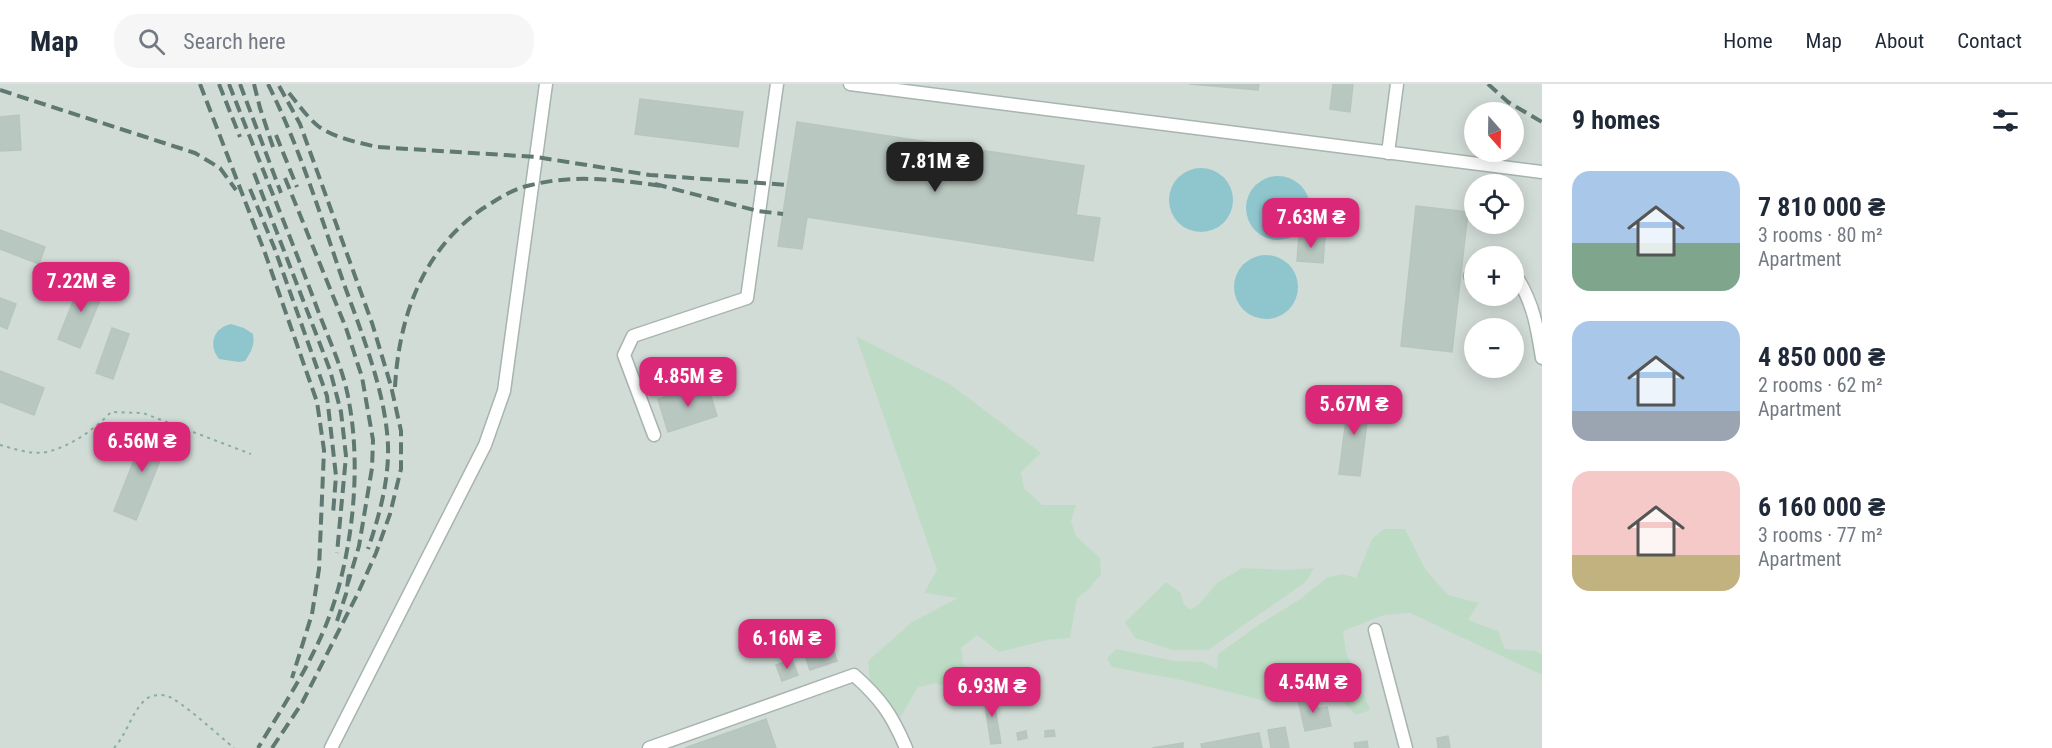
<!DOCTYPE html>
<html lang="en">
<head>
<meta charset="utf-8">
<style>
	:root { --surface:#fff; --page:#f6f6f7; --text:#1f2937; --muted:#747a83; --line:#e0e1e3; --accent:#db2777 }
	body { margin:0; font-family:"Roboto Condensed",sans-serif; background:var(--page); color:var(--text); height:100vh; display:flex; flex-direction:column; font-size:22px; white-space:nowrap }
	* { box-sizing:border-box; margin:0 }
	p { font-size:20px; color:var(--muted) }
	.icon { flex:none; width:33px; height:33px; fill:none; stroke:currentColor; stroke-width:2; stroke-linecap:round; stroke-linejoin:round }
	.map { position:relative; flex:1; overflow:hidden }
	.side { display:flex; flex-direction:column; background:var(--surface); width:510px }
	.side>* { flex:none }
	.needle { width:39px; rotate:160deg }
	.fabs { position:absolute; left:1464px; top:18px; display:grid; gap:12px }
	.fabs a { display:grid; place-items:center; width:60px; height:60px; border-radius:50%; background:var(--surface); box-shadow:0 3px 15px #0003; font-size:30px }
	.price { position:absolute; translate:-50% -51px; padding:0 14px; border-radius:12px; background:var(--accent); color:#fff; font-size:20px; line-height:39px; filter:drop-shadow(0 2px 3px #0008) }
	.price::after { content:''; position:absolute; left:50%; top:36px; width:18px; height:14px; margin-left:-9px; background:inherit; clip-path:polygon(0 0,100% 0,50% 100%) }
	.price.on { background:#222; color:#fff }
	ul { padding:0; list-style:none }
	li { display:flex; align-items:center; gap:18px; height:150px; padding:0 30px }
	li span { display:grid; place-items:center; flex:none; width:168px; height:120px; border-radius:18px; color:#555 }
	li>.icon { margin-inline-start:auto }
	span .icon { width:72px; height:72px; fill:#fffc; stroke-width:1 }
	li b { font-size:26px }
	h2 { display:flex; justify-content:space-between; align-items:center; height:72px; padding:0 30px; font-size:26px }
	header { display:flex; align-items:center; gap:36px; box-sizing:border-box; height:84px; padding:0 30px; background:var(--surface); border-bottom:2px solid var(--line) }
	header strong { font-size:28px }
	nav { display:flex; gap:33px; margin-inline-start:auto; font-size:21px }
	.search { width:420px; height:54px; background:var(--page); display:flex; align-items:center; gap:15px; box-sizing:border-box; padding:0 21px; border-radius:24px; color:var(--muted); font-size:22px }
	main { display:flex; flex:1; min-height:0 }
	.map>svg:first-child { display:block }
</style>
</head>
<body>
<header>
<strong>Map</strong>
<div class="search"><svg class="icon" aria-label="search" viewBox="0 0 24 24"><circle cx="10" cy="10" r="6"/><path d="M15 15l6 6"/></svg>Search here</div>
<nav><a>Home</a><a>Map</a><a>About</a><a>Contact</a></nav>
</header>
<main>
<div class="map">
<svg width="1542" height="664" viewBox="0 0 1542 664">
	<rect width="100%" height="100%" fill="#e4ece8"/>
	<path fill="#d2dcd7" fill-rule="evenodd" d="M0,0H1542V664H0ZM1474,28H1514V68H1474ZM1474,100H1514V140H1474ZM1474,172H1514V212H1474ZM1474,244H1514V284H1474Z"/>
	<g fill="#bedcc5">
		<path d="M856,252L951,301L1041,369L1021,388L1024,404L1042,421H1076L1071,437L1076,452L1100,474L1101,490L1087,507L1077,514L1070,554L1047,556L999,568L977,551L961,564L963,579L969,593L967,600L954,606L936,599L918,603L900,634L870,597L868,577L912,538L958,514L924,509L937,486Z"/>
		<path d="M1384,445H1405L1425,485L1448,511L1479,519L1468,536L1498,547L1505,565L1536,567L1542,571V591L1410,529L1384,531L1343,547L1346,568L1370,626L1356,631L1327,602L1293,603L1265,617L1181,596L1112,583L1107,574L1116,565L1175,577L1203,578L1217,585L1218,570L1260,540L1299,516L1328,493L1343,490L1356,494L1372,455Z"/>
		<path d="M1242,484L1286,486L1314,484L1306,498L1208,566H1172L1135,554L1125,538L1166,498L1181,509L1184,521L1191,526L1202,517L1218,498Z"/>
	</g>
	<g fill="#8fc6ce">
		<circle cx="1201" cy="116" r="32"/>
		<circle cx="1278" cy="124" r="32"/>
		<circle cx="1266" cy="203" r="32"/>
		<path d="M231,240L244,244L253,250C255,261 251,268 245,277L239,278L219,275C208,261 213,244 231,240Z"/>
	</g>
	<g fill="#b9c7c1" stroke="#b6c6bf" stroke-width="1.5">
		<path d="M1189,0H1259L1258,6Z"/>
		<path d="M1333,0H1353L1350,28L1330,25Z"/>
		<path d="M640,15L743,28L738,63L635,50Z"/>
		<path d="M19,31L21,66L0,67V33Z"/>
		<path d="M797,38L1084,82L1076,131L1100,134L1093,177L807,133L802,165L778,162Z"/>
		<path d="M1416,122L1468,128L1452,268L1401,262Z"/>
		<path d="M0,146L45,163L39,180L0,165Z"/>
		<path d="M1299,151L1325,152L1323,179L1297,177Z"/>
		<path d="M82,195L105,204L80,264L58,255Z"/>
		<path d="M0,214L16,220L7,245L0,242Z"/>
		<path d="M112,244L129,250L113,295L96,289Z"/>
		<path d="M0,287L44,304L34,331L0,318Z"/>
		<path d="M707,299L717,332L668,348L658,315Z"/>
		<path d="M1349,312L1370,315L1360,392L1339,390Z"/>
		<path d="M147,343L170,352L136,436L114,427Z"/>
		<path d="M833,565L837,577L810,586L806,574Z"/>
		<path d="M792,575L798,591L782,597L776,581Z"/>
		<path d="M1024,590L1031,608L1016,613L1010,595Z"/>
		<path d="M992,606L1001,659L991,660L983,608Z"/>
		<path d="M1315,612L1318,625L1327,623L1331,642L1305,647L1298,615Z"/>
		<path d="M766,635L776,664H685Z"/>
		<path d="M1285,643L1289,664H1271L1268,646Z"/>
		<path d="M1054,646L1055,652L1045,653V647Z"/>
		<path d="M1026,647L1027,654L1018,656L1017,649Z"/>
		<path d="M1259,649L1262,664H1202L1201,660Z"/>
		<path d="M1448,652L1450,664H1438L1437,654Z"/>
		<path d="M1367,657L1368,664H1355L1354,659Z"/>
		<path d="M1183,659V664H1152Z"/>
	</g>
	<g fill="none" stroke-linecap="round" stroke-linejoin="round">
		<g stroke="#a7b4af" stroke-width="15">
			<g id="minor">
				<path d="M850,0L1542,88"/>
				<path d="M1388,69L1397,0"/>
				<path d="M1470,192L1474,191"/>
				<path d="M1514,193L1518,195C1534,222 1537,243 1542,274"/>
				<path d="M654,351L624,271L633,252L747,214L777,0"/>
				<path d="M1375,546L1406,664"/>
				<path d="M331,664L485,361L504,307L546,0"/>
				<path d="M649,664L854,591C881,615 892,631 906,664"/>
			</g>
		</g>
		<g stroke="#86aea1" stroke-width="2" stroke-dasharray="3 4.5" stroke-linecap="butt">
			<path d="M0,361C15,365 31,371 47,368C71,362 94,346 111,328L143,329L251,370"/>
			<path d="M114,664C127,650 131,629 145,616C150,611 160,610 167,612C179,615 222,654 234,664"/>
		</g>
		<use href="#minor" stroke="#fff" stroke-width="12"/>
		<g stroke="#5f7871" stroke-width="4" stroke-dasharray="12 6" stroke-linecap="butt">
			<path d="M200,0L265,169L317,318L324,366L319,485L312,530L292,594"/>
			<path d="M219,0L240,53"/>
			<path d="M229,0C258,75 289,148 317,224C328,254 344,286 349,318C362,387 352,476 326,541C308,585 282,624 258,664"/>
			<path d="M240,0L281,109"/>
			<path d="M254,0L260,24L273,63"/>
			<path d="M268,0C300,64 321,133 344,200C362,250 386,309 388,362C389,397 379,433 368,465"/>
			<path d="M1488,0L1508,18L1542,38"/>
			<path d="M0,6L195,69L220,84L236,106"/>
			<path d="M289,9C298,20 307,33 318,42C334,54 357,58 377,63L536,73L650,91L788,101"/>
			<path d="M276,51L297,103"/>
			<path d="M254,89L330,286L341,328L346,372L337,469"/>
			<path d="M285,94L346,244L362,293L373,356L372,384L359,462L348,499"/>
			<path d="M655,100L758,127L783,130"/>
			<path d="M250,105L274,163L327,312L336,392L333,430"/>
			<path d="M395,303C399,233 422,167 482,125C498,115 512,105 531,101C574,90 619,96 662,102"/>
			<path d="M337,537L346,510L349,490"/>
			<path d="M272,664L302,619L358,509L376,469L390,430L401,385V347L391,302L372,239L300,40L278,0"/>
		</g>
	</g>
</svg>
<div class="fabs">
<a><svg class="needle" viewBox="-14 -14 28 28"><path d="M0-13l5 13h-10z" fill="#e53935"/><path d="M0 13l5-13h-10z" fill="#747a83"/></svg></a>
<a><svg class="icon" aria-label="locate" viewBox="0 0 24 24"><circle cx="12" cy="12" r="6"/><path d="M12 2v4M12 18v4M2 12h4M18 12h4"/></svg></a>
<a>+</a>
<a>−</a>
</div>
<b class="price on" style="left:935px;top:109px">7.81M ₴</b>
<b class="price" style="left:1311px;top:165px">7.63M ₴</b>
<b class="price" style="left:81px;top:229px">7.22M ₴</b>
<b class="price" style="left:688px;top:324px">4.85M ₴</b>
<b class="price" style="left:1354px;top:352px">5.67M ₴</b>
<b class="price" style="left:142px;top:389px">6.56M ₴</b>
<b class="price" style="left:787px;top:586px">6.16M ₴</b>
<b class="price" style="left:1313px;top:630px">4.54M ₴</b>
<b class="price" style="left:992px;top:634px">6.93M ₴</b>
</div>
<section class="side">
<h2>9 homes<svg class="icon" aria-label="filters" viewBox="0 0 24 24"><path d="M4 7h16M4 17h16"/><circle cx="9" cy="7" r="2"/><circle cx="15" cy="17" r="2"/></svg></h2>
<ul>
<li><span style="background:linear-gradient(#a9c7e8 60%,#7fa58c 0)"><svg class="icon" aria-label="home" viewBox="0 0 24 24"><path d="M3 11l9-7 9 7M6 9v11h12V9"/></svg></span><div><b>7 810 000 ₴</b><p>3 rooms · 80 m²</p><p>Apartment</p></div></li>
<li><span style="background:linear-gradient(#a9c7e8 75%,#9aa5b1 0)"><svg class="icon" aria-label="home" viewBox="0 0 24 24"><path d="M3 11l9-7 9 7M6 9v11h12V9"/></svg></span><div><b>4 850 000 ₴</b><p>2 rooms · 62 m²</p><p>Apartment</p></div></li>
<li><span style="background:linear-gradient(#f6c9c9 70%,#c2b280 0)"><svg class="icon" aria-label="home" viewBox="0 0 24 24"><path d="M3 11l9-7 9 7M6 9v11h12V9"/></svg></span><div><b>6 160 000 ₴</b><p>3 rooms · 77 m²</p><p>Apartment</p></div></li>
</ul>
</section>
</main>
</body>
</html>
